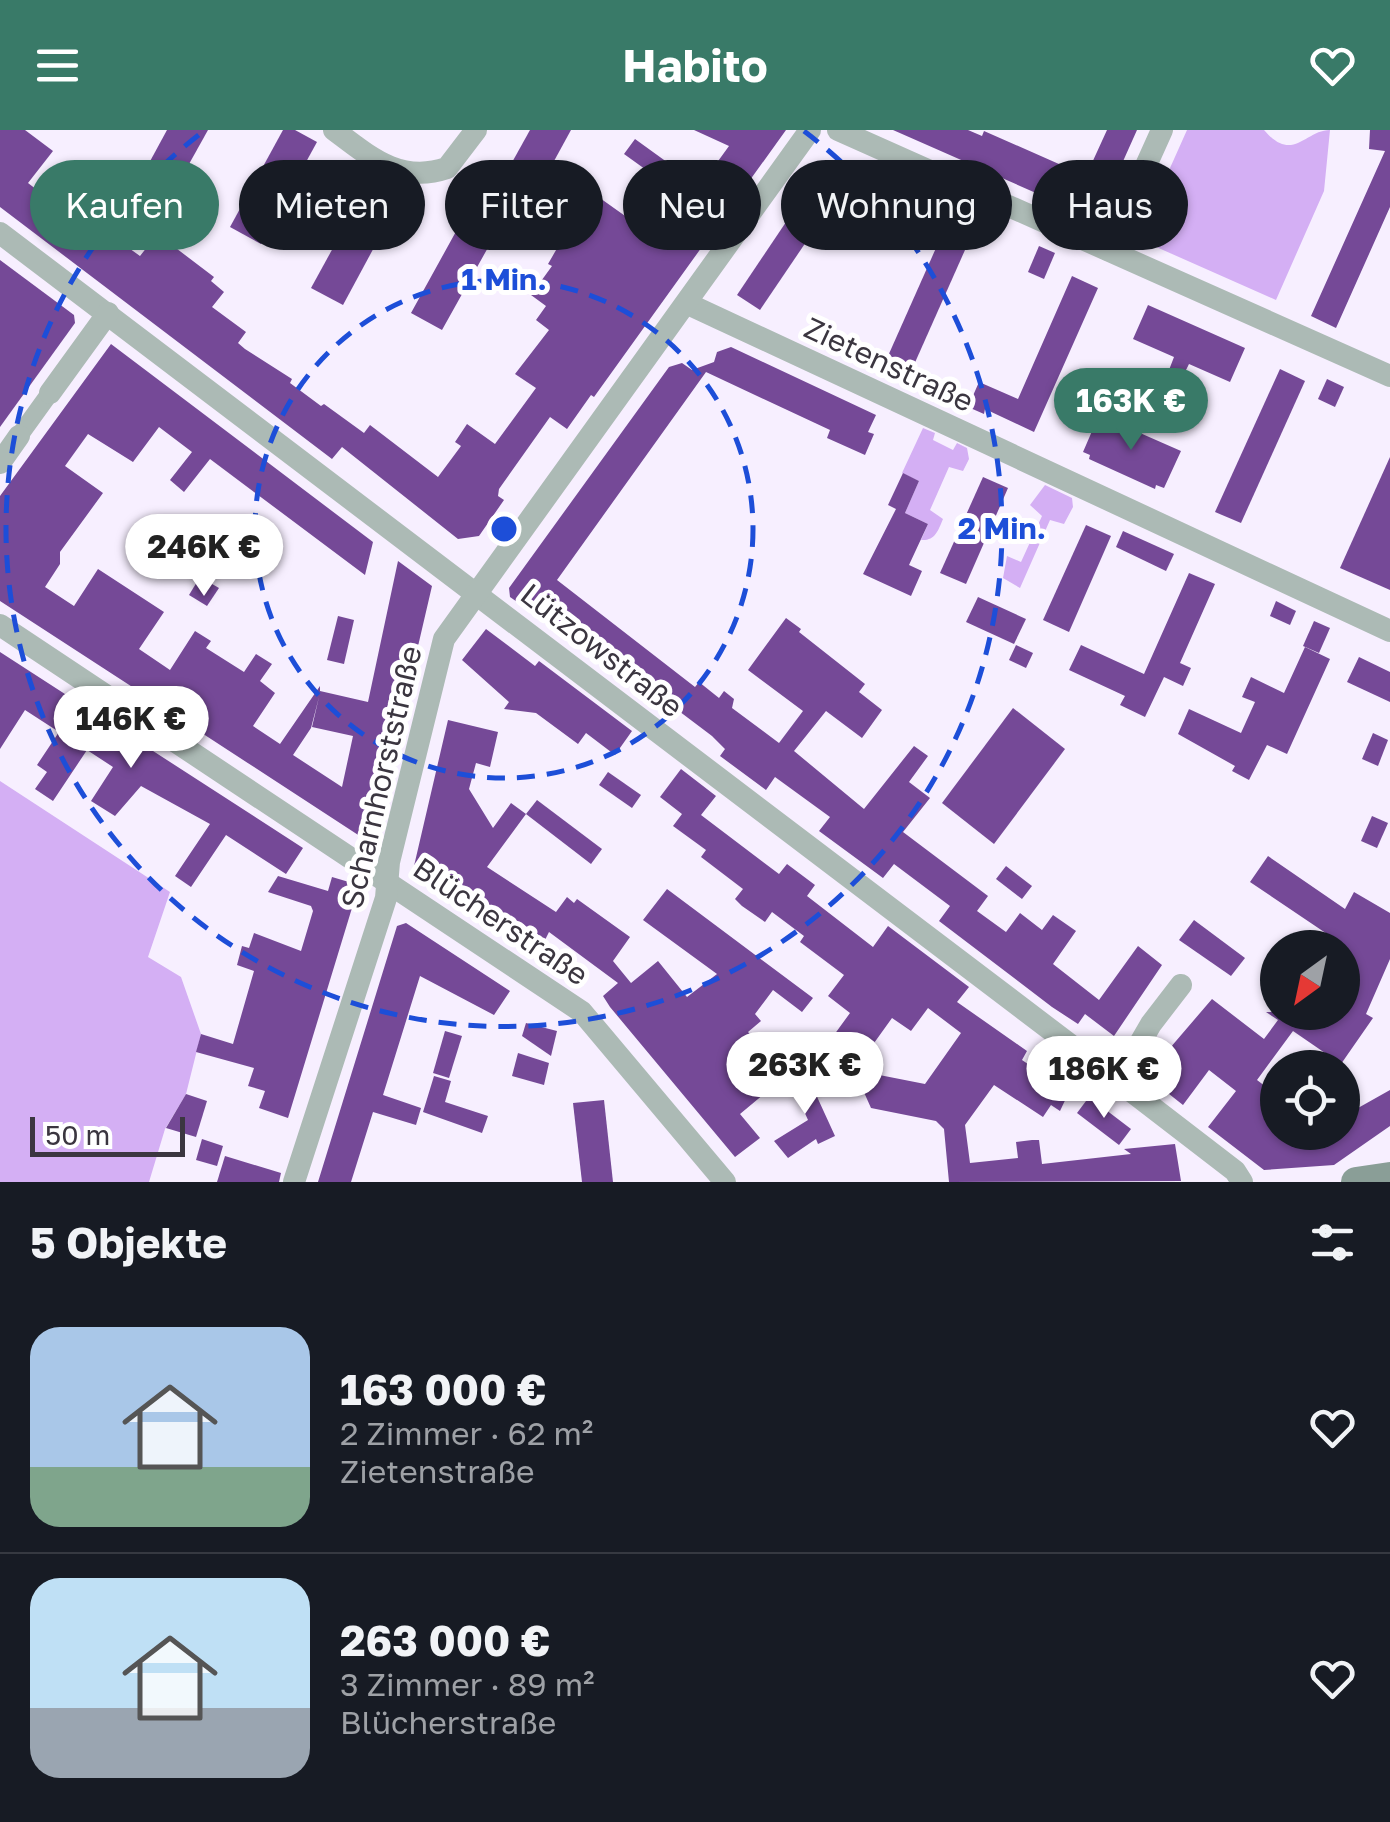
<!DOCTYPE html>
<html lang="de">
<head>
<meta charset="utf-8">
<style>
	:root { --surface:#171b24; --page:#242831; --text:#f1f3f6; --muted:#9ea1a6; --line:#363941; --accent:#397a68 }
	body { margin:0; font-family:"Golos Text",sans-serif; background:var(--page); color:var(--text); height:100vh; display:flex; flex-direction:column; font-size:38px; white-space:nowrap }
	* { box-sizing:border-box; margin:0 }
	p { font-size:32px; color:var(--muted) }
	.icon { flex:none; width:55px; height:55px; fill:none; stroke:currentColor; stroke-width:2; stroke-linecap:round; stroke-linejoin:round }
	.map { position:relative; height:1052px; overflow:hidden }
	.sheet { display:flex; flex-direction:column; background:var(--surface); flex:1 }
	.sheet>* { flex:none }
	.guide { position:absolute; left:30px; top:30px; width:1330px; height:90px; display:flex; gap:20px }
	.needle { width:65px; rotate:213deg }
	.fabs { position:absolute; left:1260px; top:800px; display:grid; gap:20px }
	.fabs a { display:grid; place-items:center; width:100px; height:100px; border-radius:50%; background:var(--surface); box-shadow:0 2px 8px #0004; font-size:50px }
	.scale { position:absolute; left:30px; bottom:25px; width:155px; box-sizing:border-box; padding-left:10px; border:5px solid #3b3640; border-top:0; font-size:28px; line-height:35px; white-space:nowrap; color:#3b3640; -webkit-text-stroke:8px #fff; paint-order:stroke }
	.price { position:absolute; translate:-50% -85px; padding:0 22px; border-radius:35px; background:#fff; color:#222; font-size:32px; line-height:65px; filter:drop-shadow(0 2px 5px #0008) }
	.price::after { content:''; position:absolute; left:50%; top:60px; width:30px; height:22px; margin-left:-15px; background:inherit; clip-path:polygon(0 0,100% 0,50% 100%) }
	.price.active { background:var(--accent); color:#fff }
	ul { padding:0; list-style:none }
	li { display:flex; align-items:center; gap:30px; height:250px; padding:0 30px }
	li+li { border-top:2px solid var(--line) }
	li span { display:grid; place-items:center; flex:none; width:280px; height:200px; border-radius:30px; color:#555 }
	li>.icon { margin-inline-start:auto }
	span .icon { width:120px; height:120px; fill:#fffc; stroke-width:1 }
	li b { font-size:42px }
	h2 { display:flex; justify-content:space-between; align-items:center; height:120px; padding:0 30px; font-size:42px }
	.tag { padding:0 35px; border-radius:45px; background:var(--surface); box-shadow:0 2px 8px #0004; font-size:35px; line-height:90px }
	.tag.active { background:var(--accent); color:#fff }
	header { display:flex; justify-content:space-between; align-items:center; height:130px; padding:0 30px; background:var(--accent); color:#fff; font-size:45px; font-weight:700 }
	.map>svg:first-child { display:block }
</style>
</head>
<body>
<header><svg class="icon" aria-label="menu" viewBox="0 0 24 24"><path d="M4 6h16M4 12h16M4 18h16"/></svg>Habito<svg class="icon" aria-label="heart" viewBox="0 0 24 24"><path d="M12 20l-8-8c-3-5 5-10 8-4 3-6 11-1 8 4z"/></svg></header>
<div class="map">
<svg width="1390" height="1052" viewBox="0 0 1390 1052">
	<rect width="100%" height="100%" fill="#f7efff"/>
	<g fill="#d4aff4">
		<path d="M1187,0H1264C1293,34 1305,0 1330,0L1324,61L1276,170L1145,112L1141,103Z"/>
		<path d="M923,298L935,303L933,310L953,320L957,313L967,318L969,329L963,341L949,337L930,380L943,389C938,401 935,411 921,410L928,394L905,383L919,351L902,343Z"/>
		<path d="M1045,355L1072,368L1073,377L1064,394L1050,390L1020,458L1003,448L1007,426L1021,432L1042,386L1030,375Z"/>
		<path d="M0,651L170,762L148,827L181,847L201,904L186,964L165,999L149,1052H0Z"/>
	</g>
	<g fill="#754997" fill-rule="evenodd">
		<path d="M0,0H25L53,21L28,53L114,119L119,111L140,126L155,107L164,109L214,147L211,151L224,162L212,177L246,202L238,213L245,219L292,249L290,253L321,276L324,274L364,303L370,295L438,347L461,316L455,312L467,294L495,314L536,258L515,244L549,200L536,190L546,176L531,165L552,136L548,134L590,61L628,88L656,47L624,24L635,9L700,56L729,16L694,0H786L594,267L591,265L567,299L550,287L499,359L498,366L504,370L479,406L458,409L342,317L332,329L0,77Z"/>
		<path d="M167,0H208L179,52L148,35Z"/>
		<path d="M283,0H295L317,12L261,114L230,97Z"/>
		<path d="M530,0H571L542,53L510,36Z"/>
		<path d="M893,0H968L982,6L984,1L1086,46L1107,0H1137L1099,85L1047,62L1045,67Z"/>
		<path d="M1370,0H1390V77L1336,198L1311,186L1385,21L1369,19Z"/>
		<path d="M825,34L848,50L760,180L737,165Z"/>
		<path d="M502,40L517,48L489,101L495,105L442,200L411,183L464,87L474,93Z"/>
		<path d="M367,56L398,73L343,175L311,158Z"/>
		<path d="M948,91L973,102L909,246L884,235Z"/>
		<path d="M1039,116L1055,123L1044,149L1028,142Z"/>
		<path d="M0,130L74,185L75,193L0,297Z"/>
		<path d="M1072,146L1098,158L1034,302L985,279L984,284L968,277L979,252L1018,269Z"/>
		<path d="M1148,175L1245,218L1230,252L1189,234L1183,246L1169,240L1174,227L1133,209Z"/>
		<path d="M111,214L373,412L365,445L210,329L184,362L170,350L192,322L159,297L133,332L88,304L65,336L103,363L60,422V434L45,457L74,476L98,439L164,482L139,519L170,540L195,501L211,511L206,518L244,542L256,524L272,534L260,551L275,563L253,596L280,614L320,556V561L368,572L398,431L432,456L372,714L168,581H156L157,573L0,471V366ZM319,567L312,597L353,606L342,657L293,625L311,598Z"/>
		<path d="M731,217L876,285L868,302L874,304L865,325L827,308L830,300L706,242L557,450L695,557L699,552L719,568L724,561L734,569L732,578L779,613L803,581L748,540L786,488L801,499L799,502L865,554L859,562L882,580L862,608L826,581L794,621L864,679L914,616L928,626L909,652L930,668L903,702L988,766L977,781L1006,802L1020,783L1042,800L1053,785L1076,801L1053,834L1099,870L1138,816L1162,835L1114,906L1085,884L1078,894L1052,877L939,791L950,776L894,734L883,748L819,701L830,687L775,647L766,660L720,626L725,619L712,606L655,563L649,572L618,548L621,544L510,467L509,458L669,237L682,233L692,240L714,232L717,222Z"/>
		<path d="M1280,239L1305,251L1241,393L1215,382Z"/>
		<path d="M1327,249L1344,257L1335,277L1318,269Z"/>
		<path d="M1099,285L1181,321L1164,358L1156,355L1155,359L1089,329L1090,325L1083,322Z"/>
		<path d="M1390,327V460L1340,438Z"/>
		<path d="M903,343L919,351L905,383L928,394L909,435L922,441L911,466L863,444L896,379L888,375Z"/>
		<path d="M983,347L1008,358L966,454L940,443Z"/>
		<path d="M1086,395L1111,406L1069,502L1043,490Z"/>
		<path d="M1123,401L1174,424L1166,441L1116,417Z"/>
		<path d="M1189,443L1215,454L1180,533L1191,538L1183,556L1164,547L1145,587L1120,575L1125,566L1069,540L1081,515L1144,544Z"/>
		<path d="M200,447L219,458L207,476L189,465Z"/>
		<path d="M978,467L1026,489L1014,514L966,492Z"/>
		<path d="M1276,471L1296,481L1290,495L1270,486Z"/>
		<path d="M338,486L354,490L344,534L327,530Z"/>
		<path d="M1314,491L1330,498L1319,523L1303,516Z"/>
		<path d="M486,499L535,536L539,531L632,601L615,625L586,603L578,614L536,583L504,579L509,572L462,530Z"/>
		<path d="M1016,515L1033,523L1026,538L1009,530Z"/>
		<path d="M1305,517L1330,529L1287,624L1267,615L1249,650L1232,641L1235,636L1178,604L1189,579L1241,603L1255,572L1242,567L1251,547L1284,563Z"/>
		<path d="M0,522L303,718L286,744L226,705L191,757L175,746L210,694L141,656L115,686L91,671L113,637L87,620L53,671L35,659L47,642L37,635L59,602L25,580L0,619Z"/>
		<path d="M1359,527L1390,542V572L1347,552Z"/>
		<path d="M1013,578L1065,619L994,714L942,673Z"/>
		<path d="M448,590L498,602L490,637L476,633L469,659L493,698L511,673L526,684L487,737L556,782L567,767L574,773L577,769L630,807L613,831L631,853L658,831L687,867L717,844L643,790L667,759L813,868L802,882L773,860L755,884L761,891L748,902L761,917L753,924L777,953L740,984L760,1008L735,1027L610,877L603,866L618,853L549,802L545,810L523,794L518,801L465,767L461,773L418,745L414,736Z"/>
		<path d="M1373,603L1388,610L1378,636L1362,629Z"/>
		<path d="M681,639L716,666L701,685L779,744L787,734L815,755L807,766L873,817L888,796L969,857L957,872L1027,921L1022,930L1069,962L1060,981L1051,975L1043,987L994,955L965,995L970,1033L1018,1028L1016,1012L1032,1010H1039L1042,1034L1131,1024L1124,1019L1175,1014L1181,1051L949,1052L944,999L936,991L871,978L854,940L925,954L961,903L928,878L911,901L892,888L864,927L834,905L850,883L828,866L844,845L800,812L804,806L772,782L765,792L742,776L735,769L743,759L701,727L706,720L673,696L682,684L660,667Z"/>
		<path d="M608,642L641,665L632,678L599,655Z"/>
		<path d="M537,670L602,719L591,734L526,684Z"/>
		<path d="M1372,686L1388,693L1377,718L1361,711Z"/>
		<path d="M1268,726L1345,779L1354,762L1390,783V829L1366,884L1373,888L1341,934L1293,901L1257,950L1278,966V1002H1342V987L1390,960V996L1334,1035L1264,1040L1208,997L1236,961L1209,940L1183,975L1164,960L1170,953L1152,939L1212,869L1264,909L1278,890L1266,882H1342V869L1356,849L1342,843V814L1250,752Z"/>
		<path d="M1006,736L1032,756L1022,769L996,749Z"/>
		<path d="M278,746L328,761L332,747L359,755L288,988L259,978L265,961L248,956L254,938L196,922L201,904L233,914L254,841L237,835L242,816L249,818L254,803L301,821L313,781L311,776L268,762Z"/>
		<path d="M1194,790L1245,828L1231,846L1179,810Z"/>
		<path d="M406,793L510,861L494,885L420,846L383,965L421,978L416,995L373,982L351,1052H318L397,796Z"/>
		<path d="M526,893L557,901L551,926L522,906Z"/>
		<path d="M445,901L462,906L449,948L433,943Z"/>
		<path d="M518,923L549,933L544,955L512,946Z"/>
		<path d="M802,934L835,1006L818,1014L816,1009L788,1028L774,1011L808,990L786,941Z"/>
		<path d="M434,946L451,951L445,972L488,986L482,1003L423,982Z"/>
		<path d="M186,964L207,971L196,1007L166,998Z"/>
		<path d="M1089,967L1131,999L1119,1015L1077,983Z"/>
		<path d="M604,970L613,1052H582L573,973Z"/>
		<path d="M202,1009L223,1016L217,1036L196,1030Z"/>
		<path d="M225,1026L281,1043L279,1052H217Z"/>
	</g>
	<g fill="none" stroke-linecap="round" stroke-linejoin="round">
		<path stroke="#acbab5" stroke-width="18" d="M19,306L50,263"/>
		<g stroke="#acbab5" stroke-width="22">
			<path d="M334,0C370,27 400,54 447,38L476,0"/>
			<path d="M838,0L1390,246"/>
			<path d="M0,103L1118,951L1235,1041L1242,1052"/>
			<path d="M1108,120L1162,0"/>
			<path d="M688,174L1390,501"/>
			<path d="M50,263L108,183"/>
			<path d="M0,333L19,306"/>
			<path d="M0,495L582,882L725,1052"/>
			<path d="M1118,951L1151,894L1181,855"/>
			<path d="M294,1052L386,768L389,732L444,509L810,0"/>
		</g>
		<path stroke="#8a9e97" stroke-width="30" d="M1356,1052L1390,1047"/>
	</g>
	<g fill="none" stroke="#1d4ed8" stroke-width="5" stroke-dasharray="18 12">
		<circle cx="504" cy="399" r="249"/>
		<path d="M804 1A498 498 0 1 1 204 1"/>
	</g>
	<g text-anchor="middle" dominant-baseline="central" stroke-width="10" stroke-linejoin="round" paint-order="stroke">
		<g font-size="30" fill="#3b3640" stroke="#fff">
			<text transform="translate(889 234) rotate(25)">Zietenstraße</text>
			<text transform="translate(602 520) rotate(38)">Lützowstraße</text>
			<text transform="translate(381 647) rotate(-77)">Scharnhorststraße</text>
			<text transform="translate(501 791) rotate(34)">Blücherstraße</text>
		</g>
	</g>
	<circle cx="504" cy="399" r="15" fill="#1d4ed8" stroke="#fff" stroke-width="5"/>
	<g font-size="30" text-anchor="middle" font-weight="bold" fill="#1d4ed8" stroke="#fff" stroke-width="10" stroke-linejoin="round" paint-order="stroke">
		<text x="504" y="160">1 Min.</text>
		<text x="1002" y="409">2 Min.</text>
	</g>
</svg>
<div class="fabs">
<a><svg class="needle" viewBox="-14 -14 28 28"><path d="M0-13l5 13h-10z" fill="#e53935"/><path d="M0 13l5-13h-10z" fill="#9ea1a6"/></svg></a>
<a><svg class="icon" aria-label="locate" viewBox="0 0 24 24"><circle cx="12" cy="12" r="6"/><path d="M12 2v4M12 18v4M2 12h4M18 12h4"/></svg></a>
</div>
<div class="scale">50 m</div>
<b class="price active" style="left:1131px;top:323px">163K €</b>
<b class="price" style="left:204px;top:469px">246K €</b>
<b class="price" style="left:131px;top:641px">146K €</b>
<b class="price" style="left:805px;top:987px">263K €</b>
<b class="price" style="left:1104px;top:991px">186K €</b>
<div class="guide">
<a class="tag active">Kaufen</a>
<a class="tag">Mieten</a>
<a class="tag">Filter</a>
<a class="tag">Neu</a>
<a class="tag">Wohnung</a>
<a class="tag">Haus</a>
</div>
</div>
<section class="sheet">
<h2>5 Objekte<svg class="icon" aria-label="filters" viewBox="0 0 24 24"><path d="M4 7h16M4 17h16"/><circle cx="9" cy="7" r="2"/><circle cx="15" cy="17" r="2"/></svg></h2>
<ul>
<li><span style="background:linear-gradient(#a9c7e8 70%,#7fa58c 0)"><svg class="icon" aria-label="home" viewBox="0 0 24 24"><path d="M3 11l9-7 9 7M6 9v11h12V9"/></svg></span><div><b>163 000 €</b><p>2 Zimmer · 62 m²</p><p>Zietenstraße</p></div><svg class="icon" aria-label="heart" viewBox="0 0 24 24"><path d="M12 20l-8-8c-3-5 5-10 8-4 3-6 11-1 8 4z"/></svg></li>
<li><span style="background:linear-gradient(#bfe0f5 65%,#9aa5b1 0)"><svg class="icon" aria-label="home" viewBox="0 0 24 24"><path d="M3 11l9-7 9 7M6 9v11h12V9"/></svg></span><div><b>263 000 €</b><p>3 Zimmer · 89 m²</p><p>Blücherstraße</p></div><svg class="icon" aria-label="heart" viewBox="0 0 24 24"><path d="M12 20l-8-8c-3-5 5-10 8-4 3-6 11-1 8 4z"/></svg></li>
</ul>
</section>
</body>
</html>
